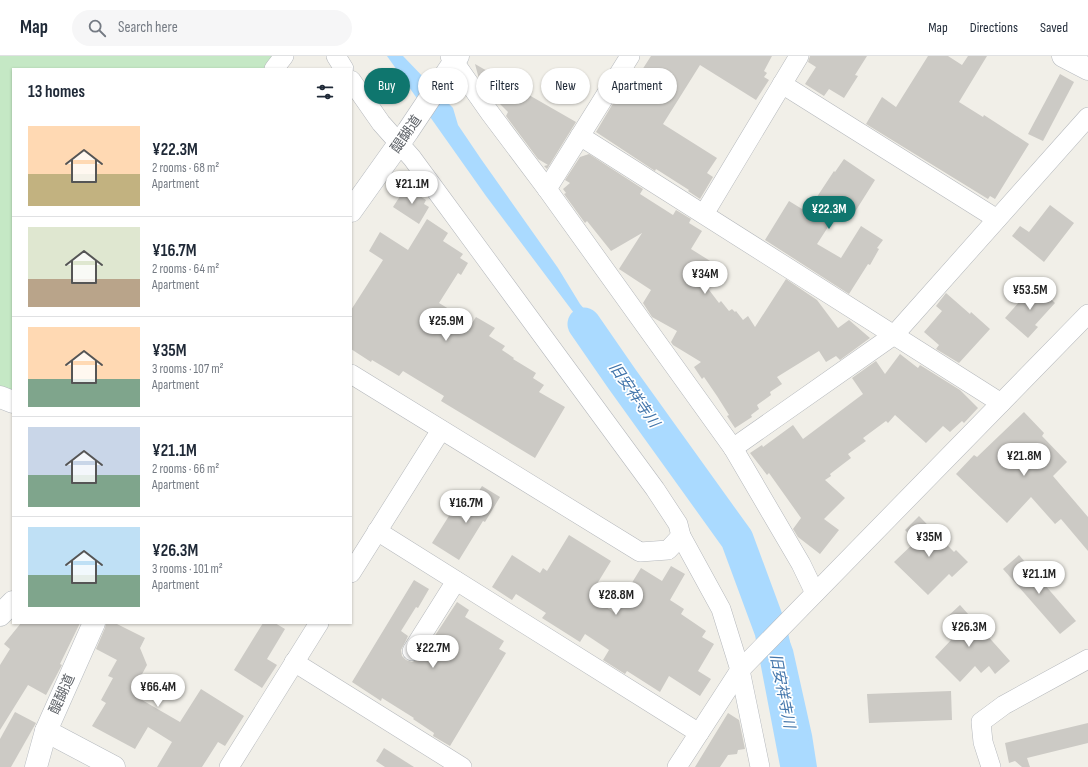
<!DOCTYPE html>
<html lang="en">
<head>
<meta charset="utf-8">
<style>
	:root { --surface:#fff; --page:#f6f6f7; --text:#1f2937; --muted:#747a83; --line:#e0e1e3; --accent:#0f766e }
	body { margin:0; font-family:"Sofia Sans Condensed","Noto Sans JP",sans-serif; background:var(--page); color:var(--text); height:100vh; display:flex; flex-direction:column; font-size:15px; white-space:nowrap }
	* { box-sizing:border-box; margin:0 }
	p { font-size:13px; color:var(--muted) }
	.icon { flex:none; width:22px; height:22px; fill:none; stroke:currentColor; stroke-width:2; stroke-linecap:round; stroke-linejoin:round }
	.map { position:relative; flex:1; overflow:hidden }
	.sheet { position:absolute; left:12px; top:12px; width:340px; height:556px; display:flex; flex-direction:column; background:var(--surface); border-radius:0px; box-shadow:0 1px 3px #0004 }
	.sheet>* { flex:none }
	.banner { position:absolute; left:364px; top:12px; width:380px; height:36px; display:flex; gap:8px }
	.price { position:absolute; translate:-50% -34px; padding:0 9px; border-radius:14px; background:#fff; color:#222; font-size:13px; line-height:26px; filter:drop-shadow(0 1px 2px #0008) }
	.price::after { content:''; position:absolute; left:50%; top:24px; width:12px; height:9px; margin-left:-6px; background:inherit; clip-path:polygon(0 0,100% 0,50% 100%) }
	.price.active { background:var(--accent); color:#fff }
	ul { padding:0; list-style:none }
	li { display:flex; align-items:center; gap:12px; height:100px; padding:0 16px }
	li+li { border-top:1px solid var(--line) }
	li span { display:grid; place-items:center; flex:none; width:112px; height:80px; border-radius:0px; color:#555 }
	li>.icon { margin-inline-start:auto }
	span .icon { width:48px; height:48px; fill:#fffc; stroke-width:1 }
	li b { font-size:17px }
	h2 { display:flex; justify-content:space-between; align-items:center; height:48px; padding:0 16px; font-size:17px }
	.pill { padding:0 14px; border-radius:18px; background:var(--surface); box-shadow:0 1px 3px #0004; font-size:14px; line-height:36px }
	.pill.active { background:var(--accent); color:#fff }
	header { display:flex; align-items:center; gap:24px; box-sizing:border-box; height:56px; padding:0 20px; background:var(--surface); border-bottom:1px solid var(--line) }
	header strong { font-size:19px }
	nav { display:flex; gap:22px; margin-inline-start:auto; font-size:14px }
	.search { width:280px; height:36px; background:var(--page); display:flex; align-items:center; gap:10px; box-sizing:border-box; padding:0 14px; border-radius:22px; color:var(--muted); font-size:15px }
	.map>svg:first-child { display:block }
</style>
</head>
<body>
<header>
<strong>Map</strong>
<div class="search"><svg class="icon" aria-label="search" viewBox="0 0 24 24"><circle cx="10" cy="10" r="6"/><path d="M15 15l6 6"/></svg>Search here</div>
<nav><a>Map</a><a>Directions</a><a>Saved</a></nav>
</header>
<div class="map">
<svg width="1088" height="711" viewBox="0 0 1088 711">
	<rect width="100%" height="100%" fill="#f1efe8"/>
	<path fill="#c5e8c5" d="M0,0H283L274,13H13V346L0,340Z"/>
	<path fill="#aadaff" d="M387,0H403L453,52L458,69L481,103L558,212L580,248L622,298L634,319L649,338L659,354L691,394L746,479L774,542L793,594L812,679L817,711H804L792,648L767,556L742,505L726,460L701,423L610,305L486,140Z"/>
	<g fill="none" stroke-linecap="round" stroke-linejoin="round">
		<path stroke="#aadaff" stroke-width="33" d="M584,268L622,323L737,483L771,575L797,711"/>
	</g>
	<g fill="#cccac5">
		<path d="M651,0H772L764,15L767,17L764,21L769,24L756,44L700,9L663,68L717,102L707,117L713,121L700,143L688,135L689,134L656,113L655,115L596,76L615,44L618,46L630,26L633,28Z"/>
		<path d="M810,0H867L855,19L858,20L844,42L829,33L824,40L805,28L816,11L808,6Z"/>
		<path d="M928,0H948L962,9L968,0H987L959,46L983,61L984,59L1029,88L995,143L990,140L988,143L866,68L882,41L896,51Z"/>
		<path d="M475,8L576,66L547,113L544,110L548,109L538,103L506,60L508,56L492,40L479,23Z"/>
		<path d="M1060,18L1074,26L1043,85L1028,78Z"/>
		<path d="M589,98L643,133L640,138L673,159L676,154L691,163L689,167L702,175L691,193L715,208L703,226L719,247L721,245L729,255L732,253L735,256L736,255L743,264L748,260L755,271L786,223L817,244L838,272L849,264L870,282L840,304L836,300L826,306L819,295L777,321L782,328L770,336L771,339L757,349L759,353L751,359L752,361L735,372L727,360L729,359L717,340L704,321L702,323L694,311L701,306L673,289L671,286L677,275L652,261L643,247L651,234L619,213L642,177L611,195L587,165L585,167L564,138L566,137L563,133L570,127L565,124L580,101Z"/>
		<path d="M844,103L875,124L853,159L841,151L817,188L841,202L861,170L883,184L877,192L879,193L870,209L868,208L849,238L765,184L789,145L807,156L834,115L835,116Z"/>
		<path d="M406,131L426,144L424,148L429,151L419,168L393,151Z"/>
		<path d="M1050,149L1074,167L1044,206L1012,180L1020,170L1029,176Z"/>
		<path d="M427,163L448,177L443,185L463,198L460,202L468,207L461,219L458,217L439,247L472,267L476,261L495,272L489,280L505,290L502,294L514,302L513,303L536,317L533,322L544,329L539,336L565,351L535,402L441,345L444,340L403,315L399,320L372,304L371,306L351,293V254L383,204L369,195L380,176L408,194Z"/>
		<path d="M1035,228L1055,247L1035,269L1038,271L1028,282L1005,262Z"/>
		<path d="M946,237L970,258L971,256L990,273L959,307L936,293L939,289L924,276L942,255L936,250Z"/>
		<path d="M900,298L918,312L920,309L960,334L978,352L964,367L962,365L950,376L943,370L926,387L895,359L888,367L886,365L863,382L866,385L848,398L851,402L830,418L831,420L825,424L845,442L824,463L839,474L820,498L798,481L793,473L801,462L769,417L767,419L750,397L762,389L763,391L793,369L803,383L863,338L852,322L876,305L885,318Z"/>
		<path d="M1024,356L1044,377L1042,380L1067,406L1053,420L1088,461V495L1061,463L1055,468L1031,441L1007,467L956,418L974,399L977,401Z"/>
		<path d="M482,430L500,441L485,466L483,465L459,504L432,487L452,455L462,462Z"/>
		<path d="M919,460L954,496L956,494L968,506L952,521L949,518L928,539L894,506L916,485L905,474Z"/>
		<path d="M569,479L611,505L589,541L614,556L641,512L662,525L671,510L685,518L670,544L684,553L681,558L706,575L702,581L714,588L698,615L711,623L700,640L669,620L660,636L627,615L625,618L603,604L609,594L585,578L580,586L542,562L546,557L516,538L512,544L492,531L512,499L540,517L543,512L547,515Z"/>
		<path d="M1019,499L1076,565L1060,578L1003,513Z"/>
		<path d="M414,524L429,533L418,552L416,551L401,575L408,580L401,594L402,600L406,604L412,606L417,604L421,601L457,546L469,554L465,561L504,585L499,593L506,597L450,690L433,680L434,677L413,663L414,662L382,642L381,645L352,626Z"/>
		<path d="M960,549L1010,605L995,618L989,610L981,617L975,610L960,626L935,601L952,583L945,574L952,569L946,562Z"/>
		<path d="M21,567H80L60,608L62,609L46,639L28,629L0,674V609L10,593L4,588Z"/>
		<path d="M106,567H115L145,582L140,592L147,609L141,620L152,626L142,644L180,666L201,633L244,660L225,690L218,686L202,711H157L172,686L148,671L135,693L92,670L106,647L101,644L113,622L108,620L117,604L96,593L105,572Z"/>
		<path d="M263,567H275L285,573L267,603L277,609L262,632L234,614Z"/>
		<path d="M951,635L952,664L869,667L867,638Z"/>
		<path d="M15,656L36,667L11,711H0V683Z"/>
		<path d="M728,657L739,664L745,693L738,694L737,698L728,699L720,711H695Z"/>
		<path d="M1088,667V687L1027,702L1030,711H1022L1015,705L1009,707L1005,687Z"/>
		<path d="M384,692L414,711H385L376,705Z"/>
	</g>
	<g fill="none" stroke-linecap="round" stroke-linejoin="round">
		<g stroke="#b5b8bc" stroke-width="20">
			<g id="street">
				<path d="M336,0L344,13"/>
				<path d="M450,0L490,57L547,133L733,392L801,508L815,537"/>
				<path d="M274,13L284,0"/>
				<path d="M351,24L381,67L412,102L655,433L678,468L681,480L721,553L740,614L760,711"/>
				<path d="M782,28L997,163"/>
				<path d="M580,80L1001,347"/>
				<path d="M547,133L630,0"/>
				<path d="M704,158L799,0"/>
				<path d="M351,318L640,496L668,494L681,480"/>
				<path d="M733,392L894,279L1088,61"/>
				<path d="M377,475L699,677"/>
				<path d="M351,517L441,374"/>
				<path d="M412,595L456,525"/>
				<path d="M294,606L462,711"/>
				<path d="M229,711L319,567"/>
				<path d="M677,711L740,614L1088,258"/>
				<path d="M991,711L983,686L981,666L1004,649L1088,603"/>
			</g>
		</g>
		<g stroke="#b6babf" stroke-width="23">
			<g id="secondary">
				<path d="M1063,0L1088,13"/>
				<path d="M351,155L408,75L458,0"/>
				<path d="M0,341L13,346"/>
				<path d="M0,559L13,546"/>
				<path d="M46,675L114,711"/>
				<path d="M36,711L46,675L94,567"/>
			</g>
		</g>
		<use href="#street" stroke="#fff" stroke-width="19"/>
		<use href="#secondary" stroke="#fff" stroke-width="22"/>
	</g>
	<g text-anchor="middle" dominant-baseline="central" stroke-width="3.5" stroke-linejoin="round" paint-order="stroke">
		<g font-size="14" fill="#5f6368" stroke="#fff">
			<text transform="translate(406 78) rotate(-55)">醍醐道</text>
			<text transform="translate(62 638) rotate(-66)">醍醐道</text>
		</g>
		<g font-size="15" font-style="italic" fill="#4174aa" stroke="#fff">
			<text transform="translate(634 339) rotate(55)">旧安祥寺川</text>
			<text transform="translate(782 635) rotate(79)">旧安祥寺川</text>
		</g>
	</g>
</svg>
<b class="price" style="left:412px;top:149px">¥21.1M</b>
<b class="price active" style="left:829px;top:174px">¥22.3M</b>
<b class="price" style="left:705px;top:239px">¥34M</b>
<b class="price" style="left:1030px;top:255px">¥53.5M</b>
<b class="price" style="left:446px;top:286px">¥25.9M</b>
<b class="price" style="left:1024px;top:421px">¥21.8M</b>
<b class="price" style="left:466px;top:468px">¥16.7M</b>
<b class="price" style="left:929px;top:502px">¥35M</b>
<b class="price" style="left:1039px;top:539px">¥21.1M</b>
<b class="price" style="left:616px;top:560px">¥28.8M</b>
<b class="price" style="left:969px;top:592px">¥26.3M</b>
<b class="price" style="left:433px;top:613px">¥22.7M</b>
<b class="price" style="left:158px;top:652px">¥66.4M</b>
<div class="banner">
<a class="pill active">Buy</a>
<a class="pill">Rent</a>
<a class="pill">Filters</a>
<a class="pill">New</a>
<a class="pill">Apartment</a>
</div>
<section class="sheet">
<h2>13 homes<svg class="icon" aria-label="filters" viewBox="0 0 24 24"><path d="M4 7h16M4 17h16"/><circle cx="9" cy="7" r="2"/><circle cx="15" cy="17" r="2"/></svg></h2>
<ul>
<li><span style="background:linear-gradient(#ffd9b3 60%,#c2b280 0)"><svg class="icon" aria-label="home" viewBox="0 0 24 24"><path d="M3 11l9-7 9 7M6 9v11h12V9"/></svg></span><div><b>¥22.3M</b><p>2 rooms · 68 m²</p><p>Apartment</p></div></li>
<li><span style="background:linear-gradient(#dfe7d0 65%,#b9a48a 0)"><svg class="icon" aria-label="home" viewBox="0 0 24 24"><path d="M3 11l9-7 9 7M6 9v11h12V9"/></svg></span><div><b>¥16.7M</b><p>2 rooms · 64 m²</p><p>Apartment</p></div></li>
<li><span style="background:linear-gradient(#ffd9b3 65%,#7fa58c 0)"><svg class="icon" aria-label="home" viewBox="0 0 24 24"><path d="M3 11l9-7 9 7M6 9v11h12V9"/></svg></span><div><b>¥35M</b><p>3 rooms · 107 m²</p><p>Apartment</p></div></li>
<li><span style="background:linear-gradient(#c9d6e8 60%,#7fa58c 0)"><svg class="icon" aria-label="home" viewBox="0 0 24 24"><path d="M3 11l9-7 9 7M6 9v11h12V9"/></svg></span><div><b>¥21.1M</b><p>2 rooms · 66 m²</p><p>Apartment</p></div></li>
<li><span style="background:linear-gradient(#bfe0f5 60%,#7fa58c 0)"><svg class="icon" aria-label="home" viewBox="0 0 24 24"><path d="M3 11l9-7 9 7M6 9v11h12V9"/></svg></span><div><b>¥26.3M</b><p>3 rooms · 101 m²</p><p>Apartment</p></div></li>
</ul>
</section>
</div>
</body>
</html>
